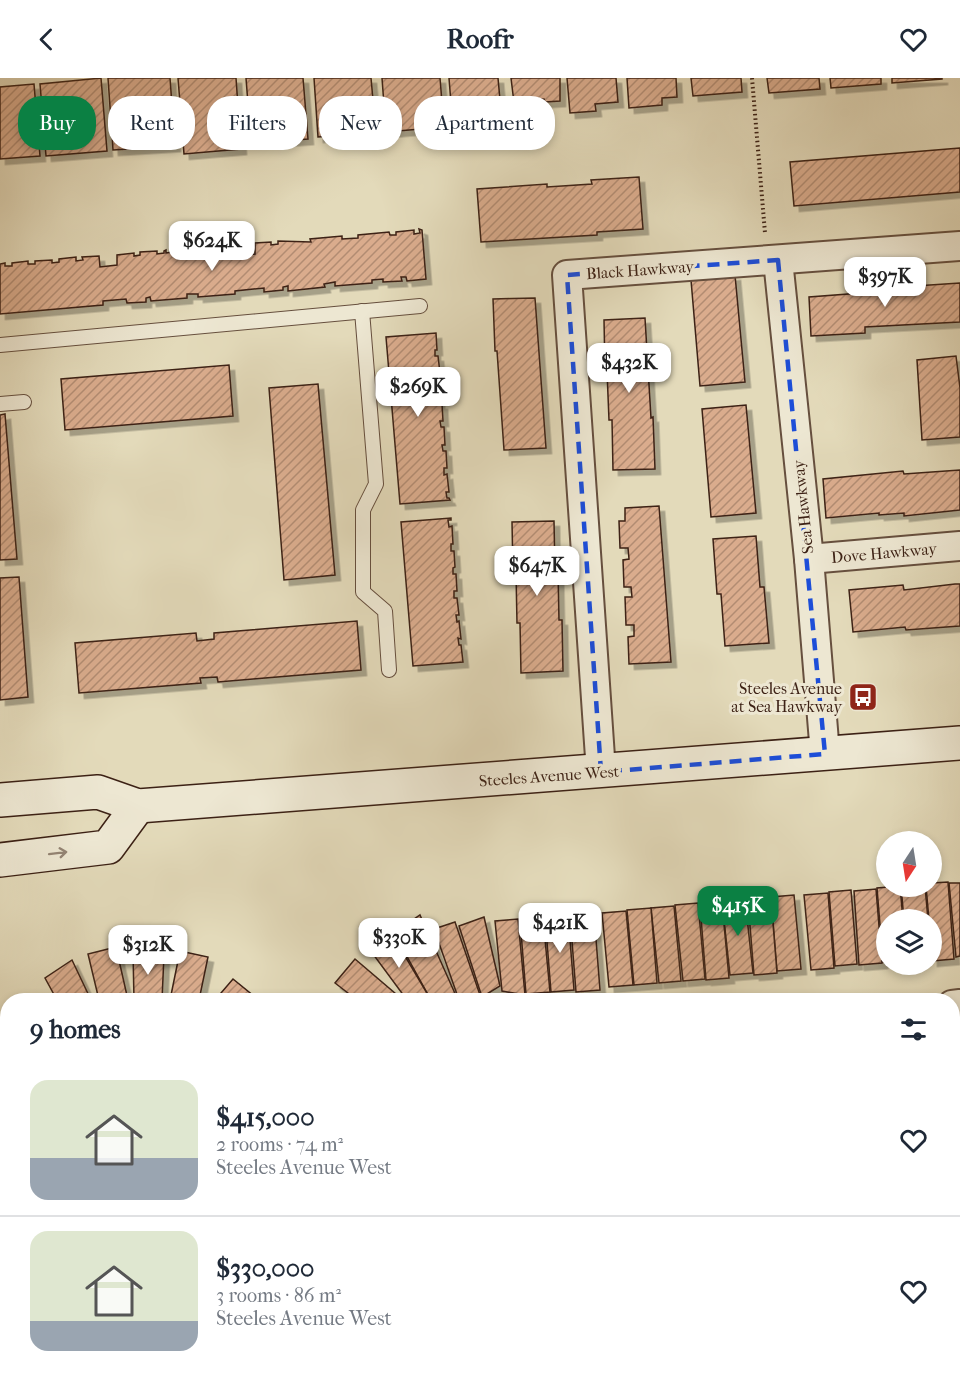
<!DOCTYPE html>
<html lang="en">
<head>
<meta charset="utf-8">
<style>
	:root { --surface:#fff; --page:#f2f2f3; --text:#1f2937; --muted:#747a83; --line:#e0e1e3; --accent:#0b8043 }
	body { margin:0; font-family:"IM FELL French Canon",serif; background:var(--page); color:var(--text); height:100vh; display:flex; flex-direction:column; font-size:22px; white-space:nowrap }
	* { box-sizing:border-box; margin:0 }
	p { font-size:20px; color:var(--muted) }
	.icon { flex:none; width:33px; height:33px; fill:none; stroke:currentColor; stroke-width:2; stroke-linecap:round; stroke-linejoin:round }
	.map { position:relative; flex:1; overflow:hidden }
	.details { position:absolute; left:0px; top:915px; width:960px; height:386px; display:flex; flex-direction:column; background:var(--surface); border-radius:24px 24px 0 0; box-shadow:0 3px 9px #0003 }
	.details>* { flex:none }
	.hud { position:absolute; left:18px; top:18px; width:600px; height:54px; display:flex; gap:12px }
	.needle { width:39px; rotate:192deg }
	.controls { position:absolute; left:876px; top:753px; display:grid; gap:12px }
	.controls a { display:grid; place-items:center; width:66px; height:66px; border-radius:50%; background:var(--surface); box-shadow:0 3px 9px #0003; font-size:30px }
	.price { position:absolute; translate:-50% -51px; padding:0 14px; border-radius:12px; background:#fff; color:#222; font-size:20px; line-height:39px; filter:drop-shadow(0 2px 3px #0008) }
	.price::after { content:''; position:absolute; left:50%; top:36px; width:18px; height:14px; margin-left:-9px; background:inherit; clip-path:polygon(0 0,100% 0,50% 100%) }
	.price.selected { background:var(--accent); color:#fff }
	ul { padding:0; list-style:none }
	li { display:flex; align-items:center; gap:18px; height:150px; padding:0 30px }
	li+li { border-top:2px solid var(--line) }
	li span { display:grid; place-items:center; flex:none; width:168px; height:120px; border-radius:18px; color:#555 }
	li>.icon { margin-inline-start:auto }
	span .icon { width:72px; height:72px; fill:#fffc; stroke-width:1 }
	li b { font-size:26px }
	h2 { display:flex; justify-content:space-between; align-items:center; height:72px; padding:0 30px; font-size:26px }
	.pill { padding:0 21px; border-radius:24px; background:var(--surface); box-shadow:0 3px 9px #0003; font-size:21px; line-height:54px }
	.pill.selected { background:var(--accent); color:#fff }
	header { display:flex; justify-content:space-between; align-items:center; height:78px; padding:0 30px; background:var(--surface); font-size:27px; font-weight:800 }
	.map>svg:first-child { display:block }
</style>
</head>
<body>
<header><svg class="icon" aria-label="back" viewBox="0 0 24 24"><path d="M15 5l-7 7 7 7"/></svg>Roofr<svg class="icon" aria-label="heart" viewBox="0 0 24 24"><path d="M12 20l-8-8c-3-5 5-10 8-4 3-6 11-1 8 4z"/></svg></header>
<div class="map">
<svg width="960" height="1300" viewBox="0 0 960 1300">
	<defs>
		<pattern id="building-hatch" width="6" height="6" patternUnits="userSpaceOnUse" patternTransform="scale(1.5)"><rect width="6" height="6" fill="#daac8d"/><path d="M-1 1l2-2M0 6l6-6M5 7l2-2" fill="none" stroke="#b28c72"/></pattern>
		<filter id="shadow"><feDropShadow dx="5.5" dy="5.5" stdDeviation="0" flood-color="#0004"/></filter>
	</defs>
	<rect width="100%" height="100%" fill="#e3daba"/>
	<filter id="stains"><feTurbulence type="fractalNoise" baseFrequency=".00333" numOctaves="4"/><feColorMatrix values="0 0 0 0 .2 0 0 0 0 .09 0 0 0 0 .02 0 0 0 .5 -.17"/></filter>
	<radialGradient id="worn" r=".72"><stop offset=".6" stop-color="#630" stop-opacity="0"/><stop offset="1" stop-color="#630" stop-opacity=".3"/></radialGradient>
	<g fill="url(#building-hatch)" stroke="#3c2115" stroke-width="1.5" filter="url(#shadow)">
		<path d="M101,0L107,73L46,78L40,6Z"/>
		<path d="M108,0H170L175,68L113,72Z"/>
		<path d="M178,0H236L241,71L184,76Z"/>
		<path d="M246,0H303L308,61L251,65Z"/>
		<path d="M314,0H371L376,55L318,59Z"/>
		<path d="M382,0H440L444,49L386,54Z"/>
		<path d="M449,0H498L502,44L488,45V48L453,51Z"/>
		<path d="M511,0H560V23L545,24L544,21L535,22L536,31L515,33Z"/>
		<path d="M567,0H616L618,24L595,26L596,33L570,35Z"/>
		<path d="M627,0H676L677,19L662,20V27L629,30Z"/>
		<path d="M691,0H741L742,14L693,18Z"/>
		<path d="M767,0H819L820,11L769,15Z"/>
		<path d="M830,0H881V6L831,10Z"/>
		<path d="M892,0H942V1L892,5Z"/>
		<path d="M34,6L40,78L0,81V9Z"/>
		<path d="M960,70V114L794,128L790,84Z"/>
		<path d="M639,99L643,151L597,154V157L481,164L477,111L547,106V109L592,106L591,102Z"/>
		<path d="M419,151L422,152L426,201L407,203L406,199H401L402,203L383,204V201L372,202V205L335,208V204L324,206L325,209L288,213V208L283,209V212L264,214V210L235,213V216L198,219V216H187V220L151,223L150,219L146,220V224L127,225L126,221L103,223V227L0,236V186L5,185V188H12V185L28,183V186H35V183L52,182V185L59,184V181L76,179V183L83,182L82,179L99,178L100,189L117,187V177L134,175V178L140,177V174L157,173V176L164,175V173L166,172V175L173,174V172L204,169L205,172H211V168H214V172L220,171V168L237,167L238,178L255,176V165L271,164V167L278,166V163L311,164L310,161L342,158V161L358,160V157L389,154L390,157H396V154L414,152V156L420,155Z"/>
		<path d="M735,197L745,304L700,308L691,202Z"/>
		<path d="M914,204L915,208L960,205V244L865,249V255L811,258L809,219L861,215L860,208Z"/>
		<path d="M535,220L546,370L504,372L497,273H495L493,221Z"/>
		<path d="M645,240L651,340L653,339L655,391L613,392L612,342H609L607,293H605L604,242Z"/>
		<path d="M436,255L437,272H435V278H438L440,295L437,296V302H440L442,319L439,320V326H442L443,343H440L441,349H444L445,367H442L443,373H446L447,390H444V397L447,396L449,414H446L447,420H449L450,422L400,426L386,259Z"/>
		<path d="M956,278L960,310V359L922,362L917,282Z"/>
		<path d="M229,287L233,338L65,352L61,301Z"/>
		<path d="M318,306L335,497L284,502L269,310Z"/>
		<path d="M746,327L756,435L711,439L702,331Z"/>
		<path d="M5,336L17,481L0,482V337Z"/>
		<path d="M960,392V432L904,438V435L879,437V435L826,440L823,401L903,393L904,396Z"/>
		<path d="M659,428L671,584L629,586L628,559L634,558V547H626L625,519H632L631,509H624L623,482L629,481L628,470H620L619,443H625V430Z"/>
		<path d="M451,440V442H448L449,449L452,448L453,466H451V473H454L455,489L453,490V496H456L457,513H454V520H457L459,537H456L457,544L459,543L461,561L458,560L459,567H461L463,584L413,588L401,444Z"/>
		<path d="M554,443L555,493H558L559,542H562L563,593L521,595L520,545H517L516,495H513L512,444Z"/>
		<path d="M756,458L760,509H764L769,565L725,568L721,516H717L713,461Z"/>
		<path d="M19,499L28,619L0,622V500Z"/>
		<path d="M955,506H960V548L906,552L905,549L853,554L849,512L903,507L904,512Z"/>
		<path d="M357,543L361,592L218,604L217,599L200,600L201,605L79,615L75,565L196,555L197,563L214,561V555Z"/>
		<path d="M948,804L954,881L932,883V842H929L926,808H932V805Z"/>
		<path d="M949,805H960V878L956,879Z"/>
		<path d="M900,808L903,842H886V884H883L877,810Z"/>
		<path d="M901,808H925L928,842H904Z"/>
		<path d="M876,811L882,885L859,887L854,813Z"/>
		<path d="M851,812L857,886L835,888L829,814Z"/>
		<path d="M828,815L834,890L811,892L804,817Z"/>
		<path d="M794,817L801,891L777,893L771,819Z"/>
		<path d="M745,821L753,895L730,897L722,823Z"/>
		<path d="M771,821L777,895L754,897L748,823Z"/>
		<path d="M698,825L705,901L683,903L675,827Z"/>
		<path d="M722,825L729,900L706,902L700,827Z"/>
		<path d="M674,828L681,903L659,905L651,830Z"/>
		<path d="M651,830L657,905L634,907L627,832Z"/>
		<path d="M626,833L633,907L609,909L602,835Z"/>
		<path d="M594,836L600,912L576,914L570,838Z"/>
		<path d="M420,837L457,920L452,922H431L394,855Z"/>
		<path d="M568,837L574,912L551,914L545,839Z"/>
		<path d="M484,839L500,908L482,919L459,848Z"/>
		<path d="M543,840L550,914L526,916L520,842Z"/>
		<path d="M518,841L525,917L502,913L495,843Z"/>
		<path d="M455,844L480,917L465,922H459L434,851Z"/>
		<path d="M392,856L431,922H407L370,872Z"/>
		<path d="M116,869L128,922H99L88,876Z"/>
		<path d="M180,873L208,879L199,922H170Z"/>
		<path d="M133,874L164,877L162,922H134Z"/>
		<path d="M355,881L403,922H357L335,905Z"/>
		<path d="M72,882L91,922H57L45,900Z"/>
		<path d="M233,901L255,919L252,922H215Z"/>
		<path d="M952,978H960V1054L952,1055Z"/>
		<path d="M952,1119H960V1200H955L952,1171Z"/>
		<path d="M236,1293H292L236,1299Z"/>
		<rect x="366" y="1293" width="79" height="7"/>
	</g>
	<g fill="none" stroke-linecap="round" stroke-linejoin="round">
		<g stroke="#664f3e" stroke-width="16">
			<g id="lane">
				<path d="M362,233L376,406L363,432V514L385,533L389,592"/>
				<path d="M0,267L420,228"/>
				<path d="M0,326L24,324"/>
			</g>
		</g>
		<g stroke="#664f3e" stroke-width="32">
			<g id="street">
				<path d="M778,182L809,481L825,676"/>
				<path d="M809,481L960,468"/>
				<path d="M601,694L567,197L960,168"/>
				<path d="M952,927L960,926"/>
				<path d="M952,1235L960,1234"/>
				<path d="M170,1293L171,1300"/>
				<path d="M501,1293V1300"/>
			</g>
		</g>
		<g stroke="#3c2115" stroke-width="36">
			<g id="secondary">
				<path d="M0,722L98,714L138,728L960,665"/>
				<path d="M0,782L108,769L138,728"/>
			</g>
		</g>
		<path stroke="#3c2115" stroke-width="4" stroke-dasharray="1.5 3" stroke-linecap="butt" d="M752,0L765,155"/>
		<use href="#lane" stroke="#ede7d2" stroke-width="14"/>
		<use href="#street" stroke="#ede7d2" stroke-width="28"/>
		<use href="#secondary" stroke="#ede7d2" stroke-width="33"/>
	</g>
	<defs><path id="oneway-shaft" d="M-6 0H5M1.5-3L5.5 0L1.5 3" fill="none" stroke-width="1.6" stroke-linecap="round" stroke-linejoin="round" transform="scale(1.5)"/></defs>
	<use stroke="#948474" href="#oneway-shaft" transform="translate(58 775) rotate(-7)"/>
	<path fill="none" stroke="#1d4ed8" stroke-width="4.5" stroke-dasharray="12 8" stroke-linejoin="round" d="M778,182L825,676L601,694L567,197Z"/>
	<defs>
		<g id="bus-square" transform="scale(1.5)"><rect x="-9" y="-9" width="18" height="18" rx="4" fill="#8f2418" stroke="#ede7d2"/><path d="M-5-6H5V4H4V6H2V4H-2V6H-4V4H-5ZM-3.5-4V0h7V-4ZM-3.5 1.2v1.5H-2V1.2ZM2 1.2v1.5H3.5V1.2Z" fill="#fff"/></g>
	</defs>
	<g fill-rule="evenodd">
		<use href="#bus-square" x="863" y="619"/>
	</g>
	<g text-anchor="middle" dominant-baseline="central" stroke-width="6" stroke-linejoin="round" paint-order="stroke">
		<g font-size="16" fill="#3c2115" stroke="#ede7d2">
			<text transform="translate(640 192) rotate(-4)">Black Hawkway</text>
			<text transform="translate(803 429) rotate(-96)">Sea Hawkway</text>
			<text transform="translate(884 475) rotate(-5)">Dove Hawkway</text>
			<text transform="translate(549 698) rotate(-4)">Steeles Avenue West</text>
		</g>
		<g font-size="16" fill="#3c2115" stroke="#ede7d2" text-anchor="end">
			<text x="842" y="610">Steeles Avenue<tspan x="842" dy="18">at Sea Hawkway</tspan></text>
		</g>
	</g>
	<rect width="100%" height="100%" filter="url(#stains)"/>
	<rect width="100%" height="100%" fill="url(#worn)"/>
</svg>
<div class="controls">
<a><svg class="needle" viewBox="-14 -14 28 28"><path d="M0-13l5 13h-10z" fill="#e53935"/><path d="M0 13l5-13h-10z" fill="#747a83"/></svg></a>
<a><svg class="icon" aria-label="layers" viewBox="0 0 24 24"><path d="M12 4l9 5-9 5-9-5zM3 14l9 5 9-5"/></svg></a>
</div>
<b class="price" style="left:212px;top:194px">$624K</b>
<b class="price" style="left:885px;top:230px">$397K</b>
<b class="price" style="left:629px;top:316px">$432K</b>
<b class="price" style="left:418px;top:340px">$269K</b>
<b class="price" style="left:537px;top:519px">$647K</b>
<b class="price selected" style="left:738px;top:859px">$415K</b>
<b class="price" style="left:560px;top:876px">$421K</b>
<b class="price" style="left:399px;top:891px">$330K</b>
<b class="price" style="left:148px;top:898px">$312K</b>
<div class="hud">
<a class="pill selected">Buy</a>
<a class="pill">Rent</a>
<a class="pill">Filters</a>
<a class="pill">New</a>
<a class="pill">Apartment</a>
</div>
<section class="details">
<h2>9 homes<svg class="icon" aria-label="filters" viewBox="0 0 24 24"><path d="M4 7h16M4 17h16"/><circle cx="9" cy="7" r="2"/><circle cx="15" cy="17" r="2"/></svg></h2>
<ul>
<li><span style="background:linear-gradient(#dfe7d0 65%,#9aa5b1 0)"><svg class="icon" aria-label="home" viewBox="0 0 24 24"><path d="M3 11l9-7 9 7M6 9v11h12V9"/></svg></span><div><b>$415,000</b><p>2 rooms · 74 m²</p><p>Steeles Avenue West</p></div><svg class="icon" aria-label="heart" viewBox="0 0 24 24"><path d="M12 20l-8-8c-3-5 5-10 8-4 3-6 11-1 8 4z"/></svg></li>
<li><span style="background:linear-gradient(#dfe7d0 75%,#9aa5b1 0)"><svg class="icon" aria-label="home" viewBox="0 0 24 24"><path d="M3 11l9-7 9 7M6 9v11h12V9"/></svg></span><div><b>$330,000</b><p>3 rooms · 86 m²</p><p>Steeles Avenue West</p></div><svg class="icon" aria-label="heart" viewBox="0 0 24 24"><path d="M12 20l-8-8c-3-5 5-10 8-4 3-6 11-1 8 4z"/></svg></li>
</ul>
</section>
</div>
</body>
</html>
